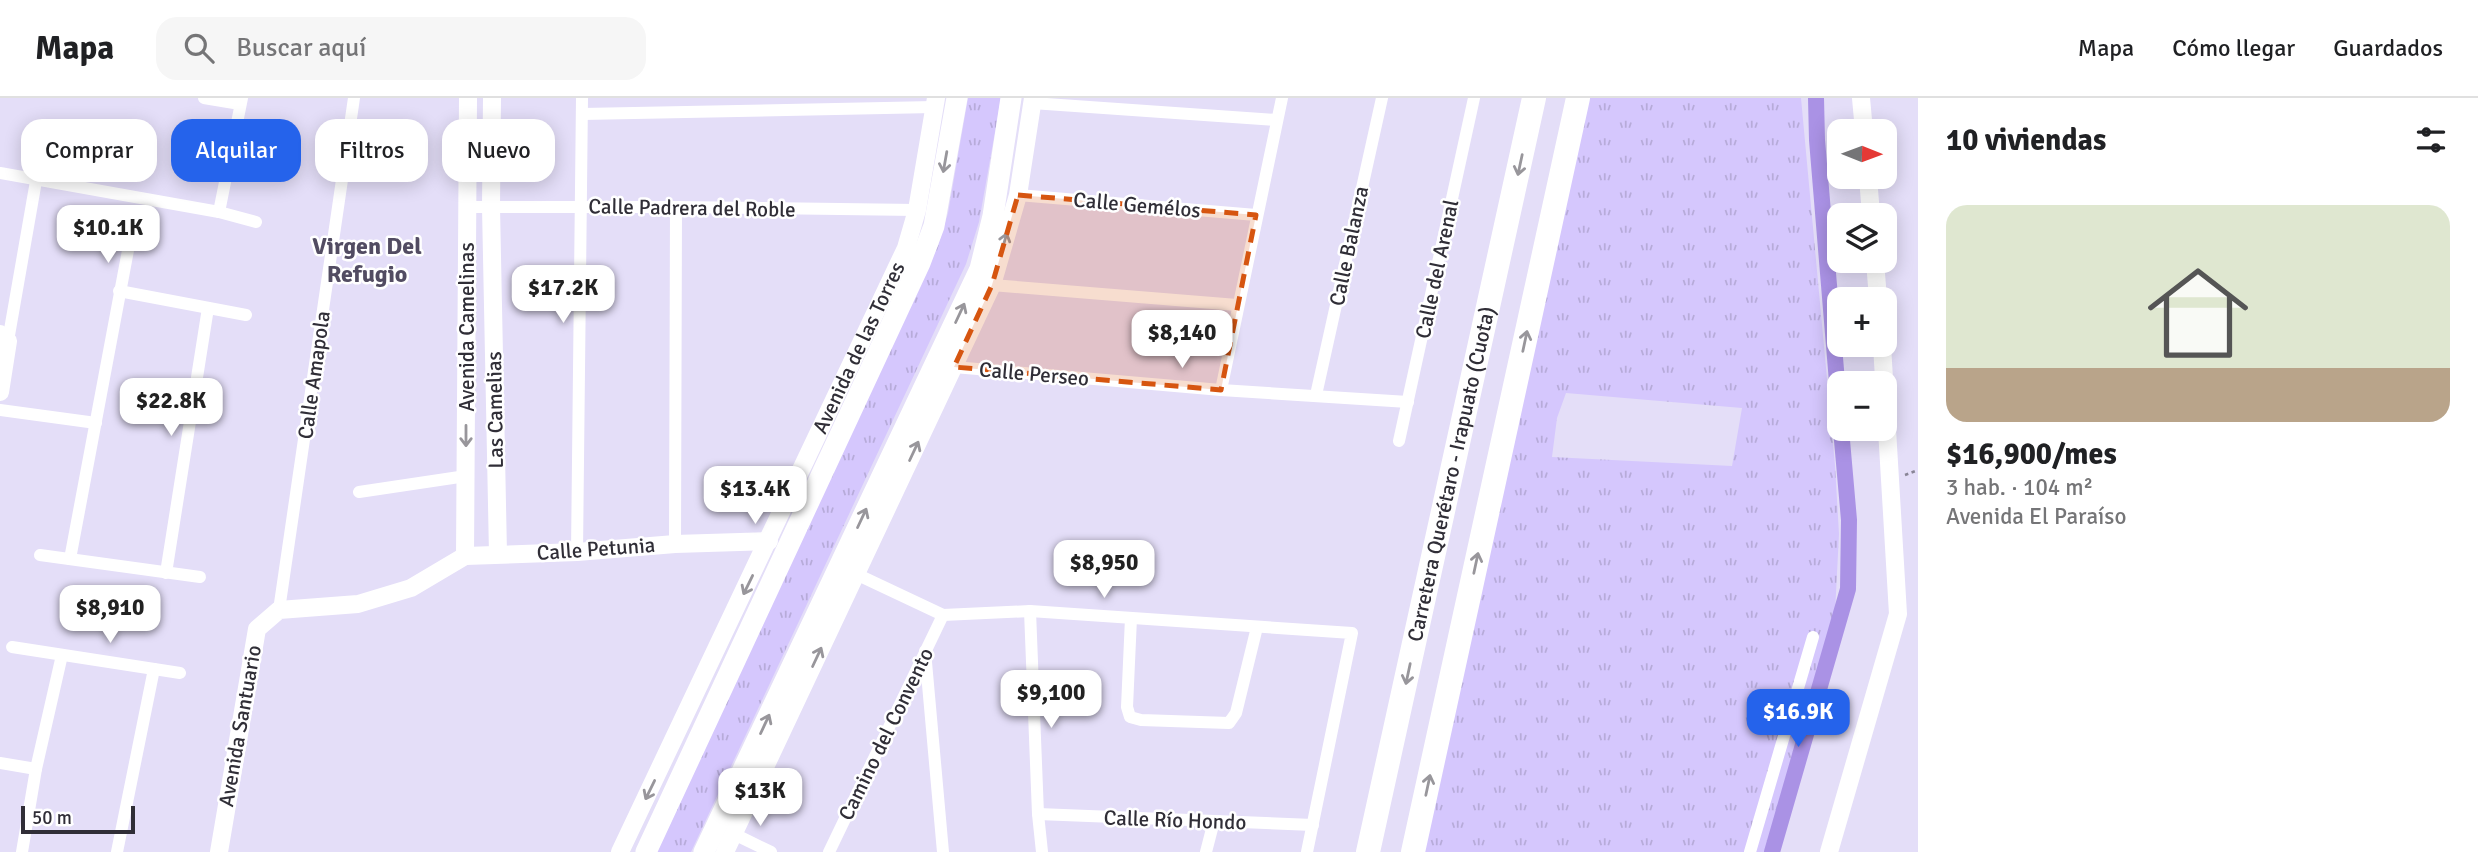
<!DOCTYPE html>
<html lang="es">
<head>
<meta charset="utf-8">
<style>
	:root { --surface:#fff; --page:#f6f6f6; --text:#202124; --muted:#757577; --line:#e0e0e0; --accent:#2563eb }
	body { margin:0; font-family:Signika,sans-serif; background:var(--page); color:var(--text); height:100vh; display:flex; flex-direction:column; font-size:26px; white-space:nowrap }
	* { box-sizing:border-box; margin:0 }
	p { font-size:23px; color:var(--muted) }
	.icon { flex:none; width:38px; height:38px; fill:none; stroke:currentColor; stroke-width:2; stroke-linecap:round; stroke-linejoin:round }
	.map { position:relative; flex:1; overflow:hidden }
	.side { display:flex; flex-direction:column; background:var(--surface); width:560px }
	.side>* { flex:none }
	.banner { position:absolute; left:21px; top:21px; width:665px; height:63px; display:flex; gap:14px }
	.needle { width:46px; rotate:91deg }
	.tools { position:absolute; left:1827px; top:21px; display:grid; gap:14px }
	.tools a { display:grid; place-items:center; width:70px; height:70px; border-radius:14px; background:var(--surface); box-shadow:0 4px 18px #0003; font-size:35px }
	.scale { position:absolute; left:21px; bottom:18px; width:114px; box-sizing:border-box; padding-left:7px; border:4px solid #302e37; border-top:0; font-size:19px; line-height:24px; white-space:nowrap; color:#302e37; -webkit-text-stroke:5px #fff; paint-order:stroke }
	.price { position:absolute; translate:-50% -60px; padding:0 16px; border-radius:14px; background:#fff; color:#222; font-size:23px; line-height:46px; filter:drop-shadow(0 2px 4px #0008) }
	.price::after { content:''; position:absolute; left:50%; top:42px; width:21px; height:16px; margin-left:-10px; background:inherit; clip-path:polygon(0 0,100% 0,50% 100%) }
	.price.selected { background:var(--accent); color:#fff }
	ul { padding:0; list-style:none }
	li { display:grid; align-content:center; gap:14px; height:371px; padding:0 28px }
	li+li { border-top:2px solid var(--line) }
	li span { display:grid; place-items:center; height:217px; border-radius:21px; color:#555 }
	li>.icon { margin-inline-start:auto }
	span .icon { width:126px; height:126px; fill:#fffc; stroke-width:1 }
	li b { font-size:30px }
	h2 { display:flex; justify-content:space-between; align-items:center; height:84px; padding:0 28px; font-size:30px }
	.pill { padding:0 24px; border-radius:21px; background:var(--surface); box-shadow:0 4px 18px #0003; font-size:24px; line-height:63px }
	.pill.selected { background:var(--accent); color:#fff }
	header { display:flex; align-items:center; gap:42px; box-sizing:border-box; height:98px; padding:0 35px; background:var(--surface); border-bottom:2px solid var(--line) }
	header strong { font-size:33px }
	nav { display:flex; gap:38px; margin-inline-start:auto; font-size:24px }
	.search { width:490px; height:63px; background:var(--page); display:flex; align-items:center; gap:18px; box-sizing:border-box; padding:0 24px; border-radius:21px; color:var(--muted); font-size:26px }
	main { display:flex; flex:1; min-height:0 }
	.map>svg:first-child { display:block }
</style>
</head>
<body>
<header>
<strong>Mapa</strong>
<div class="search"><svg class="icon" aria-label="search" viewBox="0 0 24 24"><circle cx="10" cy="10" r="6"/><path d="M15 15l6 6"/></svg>Buscar aquí</div>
<nav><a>Mapa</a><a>Cómo llegar</a><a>Guardados</a></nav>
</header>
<main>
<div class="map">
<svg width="1918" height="754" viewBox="0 0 1918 754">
	<defs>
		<pattern id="grass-tufts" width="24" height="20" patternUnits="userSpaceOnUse" patternTransform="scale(1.75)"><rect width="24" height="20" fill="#d5c7fd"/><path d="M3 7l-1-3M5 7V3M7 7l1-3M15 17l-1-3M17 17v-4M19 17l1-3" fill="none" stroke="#b7abd9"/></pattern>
	</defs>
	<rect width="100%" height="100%" fill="#e4def8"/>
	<g fill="url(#grass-tufts)" fill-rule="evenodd">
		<path d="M968,0H1001L979,124L966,166L691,754H657L938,148L948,115Z"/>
		<path d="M1589,0H1801L1835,367L1839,436L1835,515L1765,754H1423ZM1566,295L1742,310L1732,368L1552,359L1557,320Z"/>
	</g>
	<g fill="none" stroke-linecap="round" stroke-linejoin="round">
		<g stroke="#aa92e5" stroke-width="16">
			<path d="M1816,0L1817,42L1839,308"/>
			<path d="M1772,754L1848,491L1849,422L1841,331"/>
		</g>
		<path stroke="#898596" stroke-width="2.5" stroke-dasharray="3.5 3.5" stroke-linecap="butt" d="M1905,377L1918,372"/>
		<g stroke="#fff" stroke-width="12">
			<path d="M204,0L240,6"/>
			<path d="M1032,5L1277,22"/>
			<path d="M582,16L934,9"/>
			<path d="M0,75L219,114L256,124"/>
			<path d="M1018,97L1256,117"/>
			<path d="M468,109H676L917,112"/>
			<path d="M219,114L242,0"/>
			<path d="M992,187L1237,207"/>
			<path d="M119,193L246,217"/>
			<path d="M8,243L36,83"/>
			<path d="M954,269L1221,292L1408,304"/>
			<path d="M1221,292L1282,0"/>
			<path d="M1316,297L1382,0"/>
			<path d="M0,312L96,325"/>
			<path d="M1399,343L1474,0"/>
			<path d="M359,394L466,378"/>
			<path d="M675,446L676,109"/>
			<path d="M577,454L582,0"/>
			<path d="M40,457L200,479"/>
			<path d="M70,461L129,147"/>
			<path d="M166,475L208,210"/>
			<path d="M856,476L943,517L1030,513L1352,535L1307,754"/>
			<path d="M279,512L354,0"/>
			<path d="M1030,513L1038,716L1042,754"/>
			<path d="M1131,520L1127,609L1130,619L1141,622L1229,625L1236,615L1257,529"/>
			<path d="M12,549L180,575"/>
			<path d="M925,553L943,754"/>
			<path d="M0,665L36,671"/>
			<path d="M1038,716L1313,727"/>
			<path d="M734,736L771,754"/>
			<path d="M22,754L36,671L62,557"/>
			<path d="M117,754L154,571"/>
			<path d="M829,754L943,517"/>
			<path d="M1206,754L1214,723"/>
			<path d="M1750,754L1813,539"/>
		</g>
		<g stroke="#fff" stroke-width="18">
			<path d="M492,0L491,109L498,456"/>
			<path d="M1861,0L1864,33"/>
			<path d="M1868,79L1871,117"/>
			<path d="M1875,163L1878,201"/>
			<path d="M0,236L8,243L0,294"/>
			<path d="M465,458L468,0"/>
			<path d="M219,754L257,531L279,512L358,506L411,490L465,458L577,454L675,446L769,443"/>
			<path id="s1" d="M620,754L906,150L917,112L936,0"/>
			<path d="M725,754L992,187L1018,97L1033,0"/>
			<path d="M1829,754L1898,516L1882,247"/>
		</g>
		<g stroke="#fff" stroke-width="21">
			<path d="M646,754L920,165L934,128L957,0"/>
			<path d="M704,754L980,171L993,118L1011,0"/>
		</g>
		<g stroke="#fff" stroke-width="24">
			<path id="s2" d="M1368,754L1534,0"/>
			<path d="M1413,754L1578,0"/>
		</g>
	</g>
	<defs><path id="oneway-shaft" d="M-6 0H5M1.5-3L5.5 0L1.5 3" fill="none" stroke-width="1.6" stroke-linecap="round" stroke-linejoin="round" transform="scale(1.75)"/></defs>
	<g stroke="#98969b">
		<use href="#oneway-shaft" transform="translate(945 64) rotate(100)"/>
		<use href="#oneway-shaft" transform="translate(1520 67) rotate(102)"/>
		<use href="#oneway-shaft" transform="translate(1004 145) rotate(-74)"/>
		<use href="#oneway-shaft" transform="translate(960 215) rotate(-65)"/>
		<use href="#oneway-shaft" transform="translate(1525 243) rotate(-78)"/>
		<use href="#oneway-shaft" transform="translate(466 338) rotate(90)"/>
		<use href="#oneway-shaft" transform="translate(914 353) rotate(-65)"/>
		<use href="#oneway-shaft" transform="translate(862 420) rotate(-65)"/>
		<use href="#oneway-shaft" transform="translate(1476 465) rotate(-78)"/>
		<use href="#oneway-shaft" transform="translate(748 487) rotate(116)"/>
		<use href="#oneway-shaft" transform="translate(817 559) rotate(-65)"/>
		<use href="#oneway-shaft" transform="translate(1408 576) rotate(102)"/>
		<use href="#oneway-shaft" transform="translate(765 626) rotate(-65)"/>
		<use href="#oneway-shaft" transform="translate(1428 687) rotate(-78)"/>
		<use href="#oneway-shaft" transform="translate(650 692) rotate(116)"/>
	</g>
	<path fill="#d65510" fill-opacity="0.2" stroke="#d65510" stroke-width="5" stroke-dasharray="14 9" stroke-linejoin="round" d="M1018,97L1256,117L1221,292L954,269L992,187Z"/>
	<g text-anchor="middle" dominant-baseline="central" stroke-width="5" stroke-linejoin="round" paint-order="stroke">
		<g font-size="21" fill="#302e37" stroke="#fff">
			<text transform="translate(1137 107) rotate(5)">Calle Gemélos</text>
			<text transform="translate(692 110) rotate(1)">Calle Padrera del Roble</text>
			<text transform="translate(1349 148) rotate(-78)">Calle Balanza</text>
			<text transform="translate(1437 171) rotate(-78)">Calle del Arenal</text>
			<text transform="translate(467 229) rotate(-90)">Avenida Camelinas</text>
			<text stroke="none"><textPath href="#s1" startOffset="558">Avenida de las Torres</textPath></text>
			<text transform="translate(1034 276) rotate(5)">Calle Perseo</text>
			<text transform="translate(314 277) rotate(-82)">Calle Amapola</text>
			<text transform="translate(495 312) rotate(-91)">Las Camelias</text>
			<text stroke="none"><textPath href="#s2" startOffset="387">Carretera Querétaro - Irapuato (Cuota)</textPath></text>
			<text transform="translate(596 451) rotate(-4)">Calle Petunia</text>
			<text transform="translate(240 628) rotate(-80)">Avenida Santuario</text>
			<text transform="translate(886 636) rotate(-64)">Camino del Convento</text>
			<text transform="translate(1175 722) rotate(2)">Calle Río Hondo</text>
		</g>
		<g font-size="24" font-weight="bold" fill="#524c62" stroke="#fff">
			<text x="367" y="148">Virgen Del<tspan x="367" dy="28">Refugio</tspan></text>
		</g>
	</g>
</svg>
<div class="tools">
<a><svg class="needle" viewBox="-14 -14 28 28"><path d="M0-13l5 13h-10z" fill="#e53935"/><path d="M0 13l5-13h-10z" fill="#757577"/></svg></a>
<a><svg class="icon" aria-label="layers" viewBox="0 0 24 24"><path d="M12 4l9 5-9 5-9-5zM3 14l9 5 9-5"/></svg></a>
<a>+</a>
<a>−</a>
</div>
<div class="scale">50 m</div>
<b class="price" style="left:108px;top:167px">$10.1K</b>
<b class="price" style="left:563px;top:227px">$17.2K</b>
<b class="price" style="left:1182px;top:272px">$8,140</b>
<b class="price" style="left:171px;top:340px">$22.8K</b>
<b class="price" style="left:755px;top:428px">$13.4K</b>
<b class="price" style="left:1104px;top:502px">$8,950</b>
<b class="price" style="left:110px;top:547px">$8,910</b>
<b class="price" style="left:1051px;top:632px">$9,100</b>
<b class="price selected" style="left:1798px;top:651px">$16.9K</b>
<b class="price" style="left:760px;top:730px">$13K</b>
<div class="banner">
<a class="pill">Comprar</a>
<a class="pill selected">Alquilar</a>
<a class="pill">Filtros</a>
<a class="pill">Nuevo</a>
</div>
</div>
<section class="side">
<h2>10 viviendas<svg class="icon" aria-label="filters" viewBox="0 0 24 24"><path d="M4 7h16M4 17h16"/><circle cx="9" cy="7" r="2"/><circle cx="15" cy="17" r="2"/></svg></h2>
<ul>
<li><span style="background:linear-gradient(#dfe7d0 75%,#b9a48a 0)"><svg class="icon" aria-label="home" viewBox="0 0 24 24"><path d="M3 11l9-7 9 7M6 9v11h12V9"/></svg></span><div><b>$16,900/mes</b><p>3 hab. · 104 m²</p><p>Avenida El Paraíso</p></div></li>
</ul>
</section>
</main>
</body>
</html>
